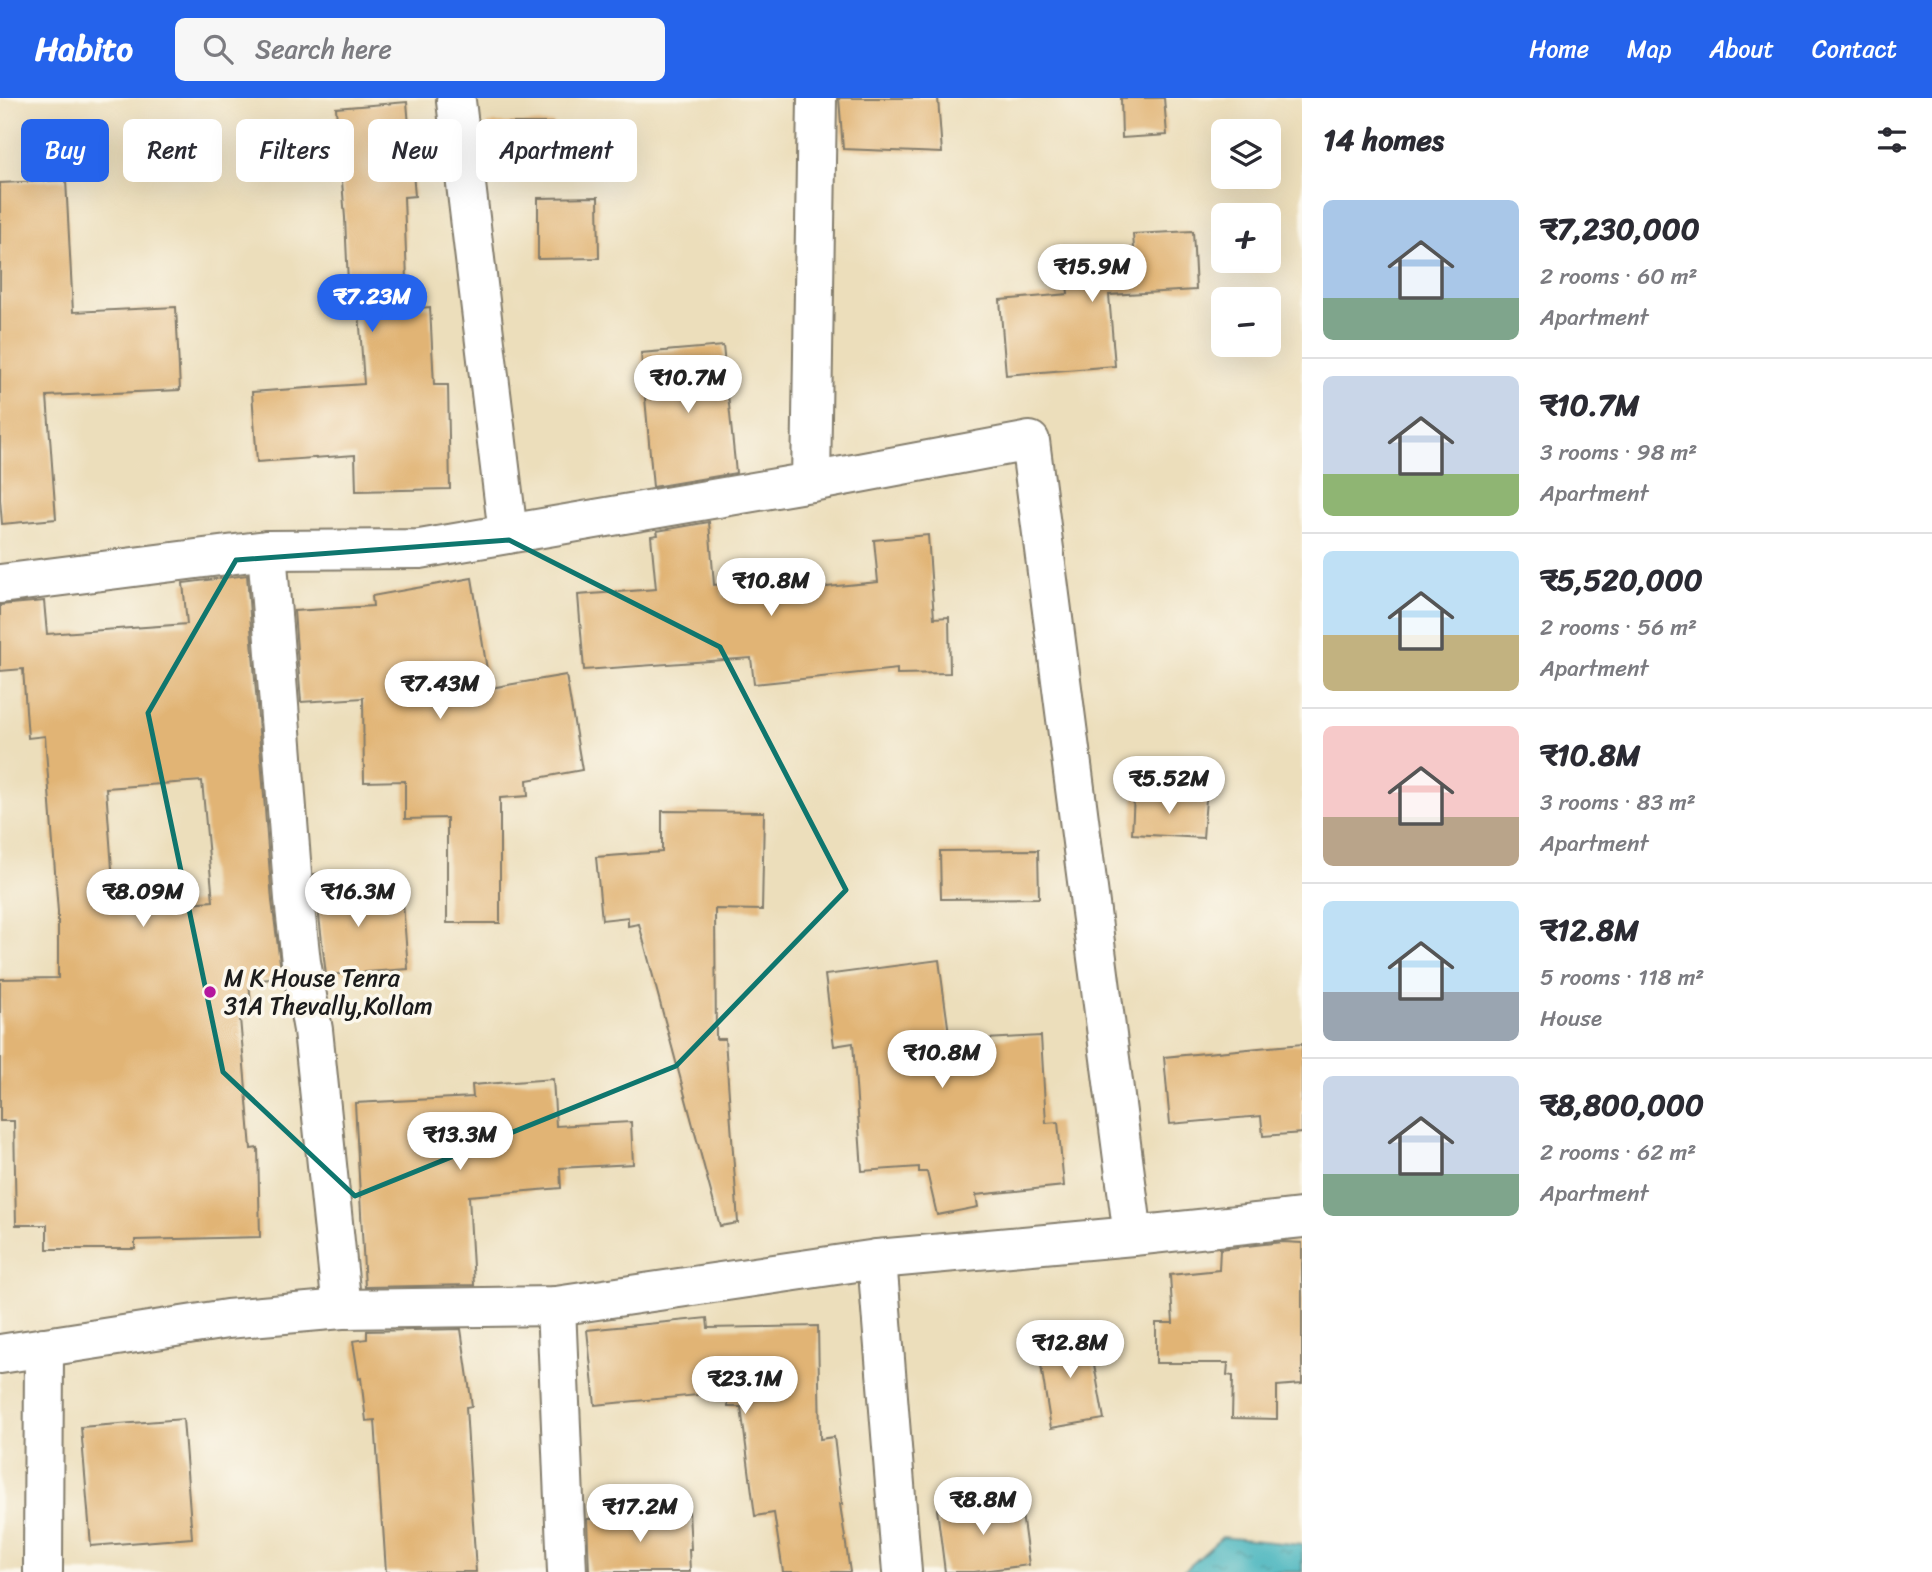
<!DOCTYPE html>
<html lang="en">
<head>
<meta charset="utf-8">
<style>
	:root { --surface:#fff; --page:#f7f7f7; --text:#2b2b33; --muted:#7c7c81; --line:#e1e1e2; --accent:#2563eb }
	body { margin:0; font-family:Sriracha,sans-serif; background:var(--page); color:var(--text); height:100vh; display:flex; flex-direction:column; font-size:26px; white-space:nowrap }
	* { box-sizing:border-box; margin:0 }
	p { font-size:23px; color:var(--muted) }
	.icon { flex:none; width:38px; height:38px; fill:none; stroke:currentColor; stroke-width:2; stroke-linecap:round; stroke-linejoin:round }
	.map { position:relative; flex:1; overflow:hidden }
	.side { display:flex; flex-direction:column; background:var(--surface); width:630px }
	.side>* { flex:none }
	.hud { position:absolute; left:21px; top:21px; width:665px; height:63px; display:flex; gap:14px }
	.buttons { position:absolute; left:1211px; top:21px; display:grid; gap:14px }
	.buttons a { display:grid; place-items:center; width:70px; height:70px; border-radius:10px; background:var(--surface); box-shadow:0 7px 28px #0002; font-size:35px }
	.price { position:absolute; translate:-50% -60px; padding:0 16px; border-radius:24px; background:#fff; color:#222; font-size:23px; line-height:46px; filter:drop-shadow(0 2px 4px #0008) }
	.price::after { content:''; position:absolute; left:50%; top:42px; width:21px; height:16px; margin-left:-10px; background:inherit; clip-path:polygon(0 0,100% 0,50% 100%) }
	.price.active { background:var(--accent); color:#fff }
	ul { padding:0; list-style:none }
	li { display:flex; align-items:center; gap:21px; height:175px; padding:0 21px }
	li+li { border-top:2px solid var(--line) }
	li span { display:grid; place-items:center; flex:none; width:196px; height:140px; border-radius:10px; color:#555 }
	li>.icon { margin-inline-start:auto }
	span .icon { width:84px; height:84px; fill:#fffc; stroke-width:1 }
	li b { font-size:30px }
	h2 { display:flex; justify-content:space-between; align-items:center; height:84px; padding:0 21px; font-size:30px }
	.pill { padding:0 24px; border-radius:10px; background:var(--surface); box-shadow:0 7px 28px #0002; font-size:24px; line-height:63px }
	.pill.active { background:var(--accent); color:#fff }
	header { display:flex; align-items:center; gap:42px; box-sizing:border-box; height:98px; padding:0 35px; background:var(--accent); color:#fff }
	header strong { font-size:33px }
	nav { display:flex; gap:38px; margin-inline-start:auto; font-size:24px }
	.search { width:490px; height:63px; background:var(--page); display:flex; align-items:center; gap:18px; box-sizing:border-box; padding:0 24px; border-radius:10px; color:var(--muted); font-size:26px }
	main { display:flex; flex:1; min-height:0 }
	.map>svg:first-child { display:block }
</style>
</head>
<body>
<header>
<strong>Habito</strong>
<div class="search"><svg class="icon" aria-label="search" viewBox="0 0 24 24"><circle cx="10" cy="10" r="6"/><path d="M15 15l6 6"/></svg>Search here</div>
<nav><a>Home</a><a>Map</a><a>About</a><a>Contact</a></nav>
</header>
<main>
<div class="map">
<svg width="1302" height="1474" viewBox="0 0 1302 1474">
	<defs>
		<pattern id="water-ripples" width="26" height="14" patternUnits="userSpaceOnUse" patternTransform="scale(1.75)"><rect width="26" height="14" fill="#45b4bd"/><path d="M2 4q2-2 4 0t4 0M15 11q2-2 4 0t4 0" fill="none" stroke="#399299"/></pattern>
	</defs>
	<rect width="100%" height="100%" fill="#fbf7ec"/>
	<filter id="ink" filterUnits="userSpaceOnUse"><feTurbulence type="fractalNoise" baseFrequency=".0143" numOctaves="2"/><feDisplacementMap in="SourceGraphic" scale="14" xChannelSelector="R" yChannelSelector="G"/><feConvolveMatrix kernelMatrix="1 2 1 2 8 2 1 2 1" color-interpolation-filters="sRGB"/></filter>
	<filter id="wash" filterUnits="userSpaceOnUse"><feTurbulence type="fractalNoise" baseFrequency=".00686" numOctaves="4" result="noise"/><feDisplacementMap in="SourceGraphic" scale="28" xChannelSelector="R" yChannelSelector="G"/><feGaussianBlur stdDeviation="1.57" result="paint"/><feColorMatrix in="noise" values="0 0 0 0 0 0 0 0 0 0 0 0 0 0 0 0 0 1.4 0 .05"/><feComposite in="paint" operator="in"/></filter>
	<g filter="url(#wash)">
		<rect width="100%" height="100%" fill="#ecdebb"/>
		<path fill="url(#water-ripples)" stroke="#30686c" stroke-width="2" d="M1222,1439L1302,1447V1474H1183Z"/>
		<g id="blocks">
			<g fill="#e1b475" fill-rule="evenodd">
				<path d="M839,0H938L942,55L843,51Z"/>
				<path d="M1121,0H1164L1167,37L1122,40Z"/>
				<path d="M407,4L415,98L404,99L408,211L430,209L434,287H448L450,391L356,393L355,357L257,364L252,294L364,286L357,185H348L345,120L336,10Z"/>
				<rect x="488" y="25" width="66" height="45"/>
				<path d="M66,82L73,214L176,209L180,292L47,298L56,421L2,426L0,401V85Z"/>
				<path d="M598,99L599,160L538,161V100Z"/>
				<path d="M1193,133L1196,192L1109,197L1115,268L1006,277L1000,202L1068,196L1064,156L1134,150L1133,136Z"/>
				<path d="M723,248L736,375L653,389L641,255Z"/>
				<path d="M709,424L714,487L722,486L723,499L878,484L874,442L928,437L934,520L949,519L950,575L897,576V571L754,586L751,560L584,572L578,497L656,491L651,438L658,437L657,433Z"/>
				<path d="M247,477L272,803L282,880L249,883L252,919L240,920L251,1051L258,1050L260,1139L135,1142V1151H47V1127H16L14,1023H0V881L58,880V814L45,638L28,640L23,571L0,573V507L44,503L47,536L187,526L183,485ZM202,683L213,803L115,811L106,690Z"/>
				<path d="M472,480L490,590L566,577L582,672L527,682L528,698L500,700V825H447V720L405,721V683L364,684L363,600L301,604L294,513L373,508L372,498Z"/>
				<path d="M1134,696L1206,701L1203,740L1132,736Z"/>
				<path d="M662,713L764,714L762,812L715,811L716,941H725L738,1125L720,1128L639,826L628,828V819L602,822L596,759L662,754Z"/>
				<path d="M1038,752L1039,800L941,801L940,753Z"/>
				<path d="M353,773L355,809L403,805L408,871L326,877L314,776Z"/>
				<path d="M939,862L950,943L1041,938L1046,1025L1058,1024L1064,1088L976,1097L978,1109L937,1117L927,1074H919V1069L862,1073L853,945L834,948L825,877Z"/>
				<path d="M1302,946V1035L1263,1038L1261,1018L1170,1026L1164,959Z"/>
				<path d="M553,981L556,1028L631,1024L633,1066L560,1070L561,1090L469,1098L474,1187L365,1189L355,1005L473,999L472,987Z"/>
				<path d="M1283,1144L1302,1145V1286L1277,1288V1321L1232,1320L1233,1278L1227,1277L1228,1265H1156V1225H1173L1170,1177L1219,1172L1220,1151Z"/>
				<path d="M707,1220L708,1230L818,1228L820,1341L834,1339L842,1406H840L850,1474H783L774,1415L755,1418L741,1309H728V1294L595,1307L587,1232Z"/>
				<path d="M461,1231L472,1308L466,1309L476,1474H386L383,1428H382L375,1322L366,1323L361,1280L359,1281L353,1243L367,1241V1233Z"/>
				<path d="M1088,1234L1104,1321L1051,1330L1037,1242Z"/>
				<path d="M183,1321L192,1440L91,1448L81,1329Z"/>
				<path d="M1020,1401L1029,1467L974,1474H945L937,1411Z"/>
				<path d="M689,1414L691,1451H689L690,1474H589L587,1421L644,1418V1416Z"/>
			</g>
		</g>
	</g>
	<g filter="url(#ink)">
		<use href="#blocks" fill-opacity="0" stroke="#847d6c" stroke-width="2"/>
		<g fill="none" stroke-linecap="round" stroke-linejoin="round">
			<g stroke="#847d6c" stroke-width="42">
				<g id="street">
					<path d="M456,3L508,436"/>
					<path d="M267,452L294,801L301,864L313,932L342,1211"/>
					<path d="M0,486L267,452L420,451L811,384"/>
					<path d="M877,1161L902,1474"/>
					<path d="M556,1208L567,1474"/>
					<path d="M0,1256L227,1221L342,1211L556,1208L877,1161L1133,1138"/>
					<path d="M43,1474L44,1249"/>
				</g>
			</g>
			<g stroke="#847d6c" stroke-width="42">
				<path id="secondary" d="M817,0L811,384L1030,343L1133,1138L1302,1120"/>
			</g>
			<use href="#street" stroke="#fff" stroke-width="38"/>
			<use href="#secondary" stroke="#fff" stroke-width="38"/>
		</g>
	</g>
	<path fill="none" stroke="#0f766e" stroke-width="5" stroke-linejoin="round" d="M509,442L720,549L846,792L676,968L355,1098L223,974L148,615L236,462Z"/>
	<circle fill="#b5179e" stroke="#fbf7ec" stroke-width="2.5" cx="210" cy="894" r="7"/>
	<g text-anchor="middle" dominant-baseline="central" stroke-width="7" stroke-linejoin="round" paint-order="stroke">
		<g font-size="24" fill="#1c1c1c" stroke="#fbf7ec" text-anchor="start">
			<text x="224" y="880">M K House Tenra<tspan x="224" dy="28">31A Thevally,Kollam</tspan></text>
		</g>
	</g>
</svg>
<div class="buttons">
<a><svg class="icon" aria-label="layers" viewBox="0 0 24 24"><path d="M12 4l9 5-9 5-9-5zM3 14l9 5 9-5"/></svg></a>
<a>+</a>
<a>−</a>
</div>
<b class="price" style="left:1092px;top:206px">₹15.9M</b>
<b class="price active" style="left:372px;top:236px">₹7.23M</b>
<b class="price" style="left:688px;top:317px">₹10.7M</b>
<b class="price" style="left:771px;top:520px">₹10.8M</b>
<b class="price" style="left:440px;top:623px">₹7.43M</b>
<b class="price" style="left:1169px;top:718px">₹5.52M</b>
<b class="price" style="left:143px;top:831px">₹8.09M</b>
<b class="price" style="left:358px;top:831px">₹16.3M</b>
<b class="price" style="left:942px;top:992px">₹10.8M</b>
<b class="price" style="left:460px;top:1074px">₹13.3M</b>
<b class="price" style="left:1070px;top:1282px">₹12.8M</b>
<b class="price" style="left:745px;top:1318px">₹23.1M</b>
<b class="price" style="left:983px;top:1439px">₹8.8M</b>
<b class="price" style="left:640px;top:1446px">₹17.2M</b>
<div class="hud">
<a class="pill active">Buy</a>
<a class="pill">Rent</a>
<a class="pill">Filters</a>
<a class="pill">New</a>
<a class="pill">Apartment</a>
</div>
</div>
<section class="side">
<h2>14 homes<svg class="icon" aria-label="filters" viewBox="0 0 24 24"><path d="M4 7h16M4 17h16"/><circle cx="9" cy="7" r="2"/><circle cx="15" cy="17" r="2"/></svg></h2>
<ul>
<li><span style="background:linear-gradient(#a9c7e8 70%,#7fa58c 0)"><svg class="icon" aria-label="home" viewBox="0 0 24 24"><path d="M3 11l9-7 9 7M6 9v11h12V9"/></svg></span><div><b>₹7,230,000</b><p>2 rooms · 60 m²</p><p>Apartment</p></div></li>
<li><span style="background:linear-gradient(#c9d6e8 70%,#8fb573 0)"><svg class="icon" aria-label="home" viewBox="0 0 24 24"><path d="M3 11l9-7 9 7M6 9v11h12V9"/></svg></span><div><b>₹10.7M</b><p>3 rooms · 98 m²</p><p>Apartment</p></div></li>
<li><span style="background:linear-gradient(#bfe0f5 60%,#c2b280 0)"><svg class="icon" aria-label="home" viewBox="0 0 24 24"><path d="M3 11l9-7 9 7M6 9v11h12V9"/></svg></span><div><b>₹5,520,000</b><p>2 rooms · 56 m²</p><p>Apartment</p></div></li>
<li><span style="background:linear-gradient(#f6c9c9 65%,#b9a48a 0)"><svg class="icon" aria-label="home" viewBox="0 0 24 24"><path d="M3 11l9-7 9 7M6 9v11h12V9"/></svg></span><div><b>₹10.8M</b><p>3 rooms · 83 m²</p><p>Apartment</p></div></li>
<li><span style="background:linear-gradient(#bfe0f5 65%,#9aa5b1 0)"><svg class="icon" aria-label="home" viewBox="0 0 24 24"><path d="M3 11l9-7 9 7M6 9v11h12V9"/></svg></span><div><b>₹12.8M</b><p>5 rooms · 118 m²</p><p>House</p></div></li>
<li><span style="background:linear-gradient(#c9d6e8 70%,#7fa58c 0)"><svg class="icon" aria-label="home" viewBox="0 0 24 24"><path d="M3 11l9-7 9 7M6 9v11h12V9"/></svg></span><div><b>₹8,800,000</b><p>2 rooms · 62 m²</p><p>Apartment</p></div></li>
</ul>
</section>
</main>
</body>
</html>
